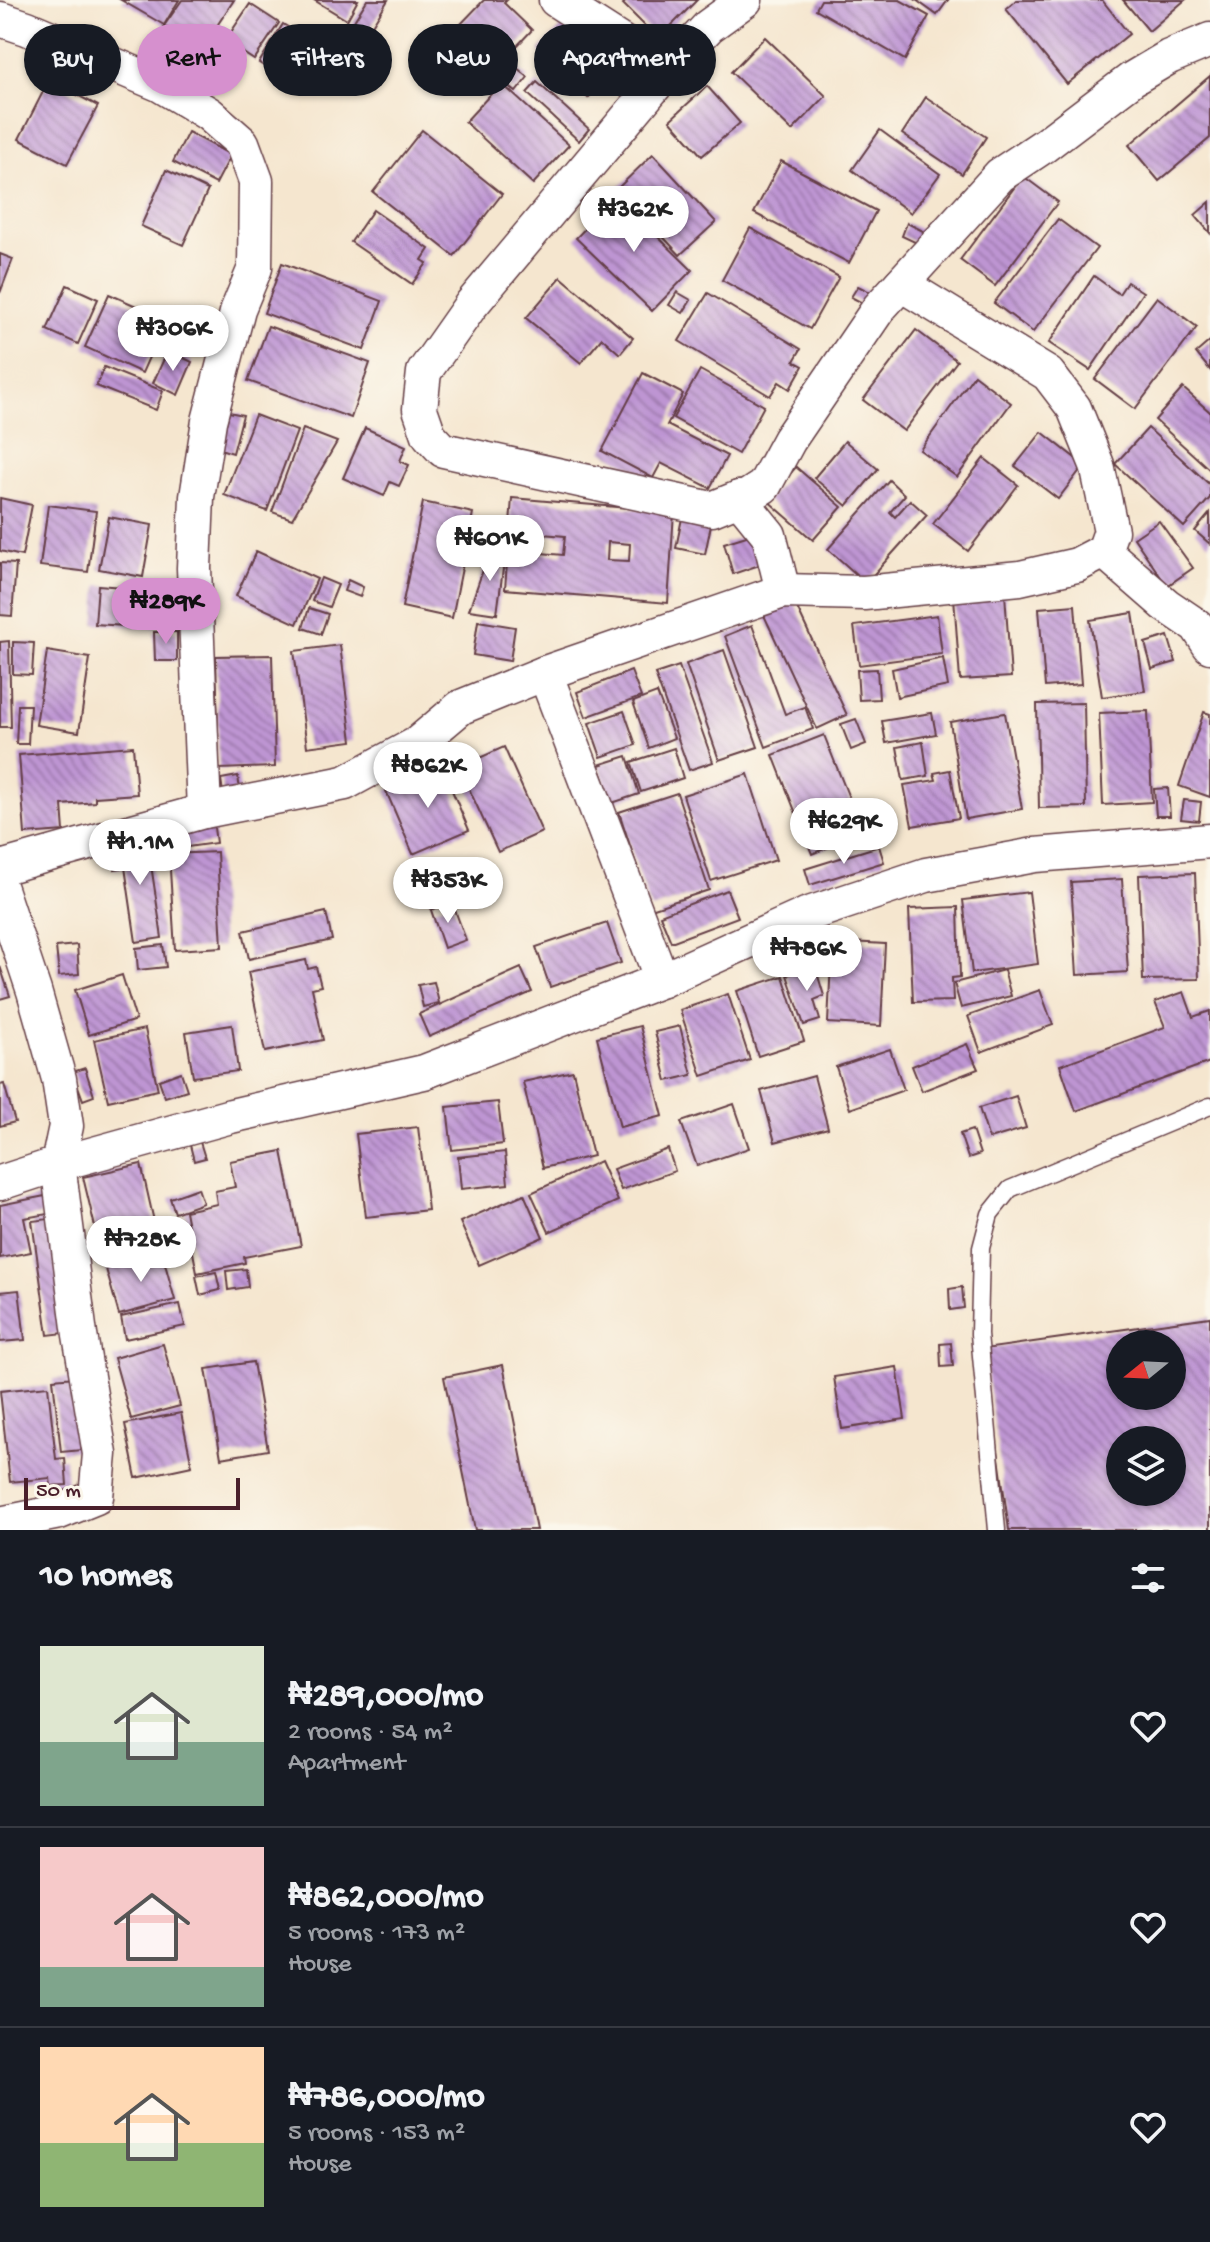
<!DOCTYPE html>
<html lang="en">
<head>
<meta charset="utf-8">
<style>
	:root { --surface:#171b24; --page:#242831; --text:#f1f3f6; --muted:#9ea1a6; --line:#363941; --accent:#d690ce }
	body { margin:0; font-family:"Gochi Hand",sans-serif; background:var(--page); color:var(--text); height:100vh; display:flex; flex-direction:column; font-size:30px; white-space:nowrap }
	* { box-sizing:border-box; margin:0 }
	p { font-size:26px; color:var(--muted) }
	.icon { flex:none; width:44px; height:44px; fill:none; stroke:currentColor; stroke-width:2; stroke-linecap:round; stroke-linejoin:round }
	.map { position:relative; height:1530px; overflow:hidden }
	.panel { display:flex; flex-direction:column; background:var(--surface); flex:1 }
	.panel>* { flex:none }
	.top-card { position:absolute; left:24px; top:24px; width:800px; height:72px; display:flex; gap:16px }
	.needle { width:52px; rotate:252deg }
	.tools { position:absolute; left:1106px; top:1330px; display:grid; gap:16px }
	.tools a { display:grid; place-items:center; width:80px; height:80px; border-radius:50%; background:var(--surface); box-shadow:0 2px 6px #0004; font-size:40px }
	.scale { position:absolute; left:24px; bottom:20px; width:216px; box-sizing:border-box; padding-left:8px; border:4px solid #4a1f2b; border-top:0; font-size:22px; line-height:28px; white-space:nowrap; color:#4a1f2b; -webkit-text-stroke:6px #fbf7ec; paint-order:stroke }
	.price { position:absolute; translate:-50% -68px; padding:0 18px; border-radius:28px; background:#fff; color:#222; font-size:26px; line-height:52px; filter:drop-shadow(0 2px 4px #0008) }
	.price::after { content:''; position:absolute; left:50%; top:48px; width:24px; height:18px; margin-left:-12px; background:inherit; clip-path:polygon(0 0,100% 0,50% 100%) }
	.price.on { background:var(--accent); color:#111 }
	ul { padding:0; list-style:none }
	li { display:flex; align-items:center; gap:24px; height:200px; padding:0 40px }
	li+li { border-top:2px solid var(--line) }
	li span { display:grid; place-items:center; flex:none; width:224px; height:160px; border-radius:0px; color:#555 }
	li>.icon { margin-inline-start:auto }
	span .icon { width:96px; height:96px; fill:#fffc; stroke-width:1 }
	li b { font-size:34px }
	h2 { display:flex; justify-content:space-between; align-items:center; height:96px; padding:0 40px; font-size:34px }
	.tag { padding:0 28px; border-radius:36px; background:var(--surface); box-shadow:0 2px 6px #0004; font-size:28px; line-height:72px }
	.tag.on { background:var(--accent); color:#111 }
	.map>svg:first-child { display:block }
</style>
</head>
<body>
<div class="map">
<svg width="1210" height="1530" viewBox="0 0 1210 1530">
	<defs>
		<pattern id="building-back-hatch" width="6" height="6" patternUnits="userSpaceOnUse" patternTransform="scale(2)"><rect width="6" height="6" fill="#be95d3"/><path d="M-1 5l2 2M0 0l6 6M5-1l2 2" fill="none" stroke="#9c79ab"/></pattern>
	</defs>
	<rect width="100%" height="100%" fill="#fbf7ec"/>
	<filter id="ink" filterUnits="userSpaceOnUse"><feTurbulence type="fractalNoise" baseFrequency=".0125" numOctaves="2"/><feDisplacementMap in="SourceGraphic" scale="16" xChannelSelector="R" yChannelSelector="G"/><feConvolveMatrix kernelMatrix="1 2 1 2 8 2 1 2 1" color-interpolation-filters="sRGB"/></filter>
	<filter id="wash" filterUnits="userSpaceOnUse"><feTurbulence type="fractalNoise" baseFrequency=".006" numOctaves="4" result="noise"/><feDisplacementMap in="SourceGraphic" scale="32" xChannelSelector="R" yChannelSelector="G"/><feGaussianBlur stdDeviation="1.8" result="paint"/><feColorMatrix in="noise" values="0 0 0 0 0 0 0 0 0 0 0 0 0 0 0 0 0 1.4 0 .05"/><feComposite in="paint" operator="in"/></filter>
	<g filter="url(#wash)">
		<rect width="100%" height="100%" fill="#f5e6cf"/>
		<g id="blocks">
			<g fill="url(#building-back-hatch)" fill-rule="evenodd">
				<path d="M121,0H179L164,25Z"/>
				<path d="M182,0H234L200,51L164,26Z"/>
				<path d="M314,0H358L347,20Z"/>
				<path d="M367,0H388L361,43L346,34Z"/>
				<path d="M484,0H507L504,3L532,30L500,64L459,26Z"/>
				<path d="M627,0H697L658,39L623,4Z"/>
				<path d="M821,0H900L929,16L905,60L816,9Z"/>
				<path d="M916,0H948L937,15Z"/>
				<path d="M1017,0H1102L1129,34L1067,84L1006,9Z"/>
				<path d="M1123,0H1185L1149,31Z"/>
				<path d="M250,4L279,23L254,60L225,41Z"/>
				<path d="M574,14L622,62L588,98L539,51Z"/>
				<path d="M283,24L318,46L294,85L259,63Z"/>
				<path d="M765,37L826,96L792,131L731,72Z"/>
				<path d="M511,63L528,77L516,92L498,78Z"/>
				<path d="M1210,76V138L1159,181L1129,145Z"/>
				<path d="M49,80L98,106L67,164L19,139Z"/>
				<path d="M537,82L589,129L579,141L527,93Z"/>
				<path d="M501,83L569,145L533,184L465,122Z"/>
				<path d="M707,86L740,123L702,156L670,120Z"/>
				<path d="M926,97L986,137L962,174L902,134Z"/>
				<path d="M422,130L502,194L454,256L373,192Z"/>
				<path d="M880,130L940,174L911,213L852,170Z"/>
				<path d="M188,132L231,155L216,184L173,162Z"/>
				<path d="M653,154L716,222L680,255L618,188Z"/>
				<path d="M781,161L876,211L849,263L754,213Z"/>
				<path d="M166,170L208,190L183,245L141,226Z"/>
				<path d="M1023,176L1058,202L995,286L960,260Z"/>
				<path d="M616,196L692,270L652,311L576,238Z"/>
				<path d="M1210,202V233L1195,215Z"/>
				<path d="M373,210L429,249L422,260L427,263L412,284L351,242Z"/>
				<path d="M1058,219L1097,248L1033,332L994,303Z"/>
				<path d="M907,223L927,233L921,245L902,236Z"/>
				<path d="M750,228L839,277L810,329L722,280Z"/>
				<path d="M0,254L13,259L0,293Z"/>
				<path d="M282,263L382,301L364,350L264,313Z"/>
				<path d="M1094,276L1119,294L1127,282L1143,292L1090,370L1049,343Z"/>
				<path d="M561,277L633,338L620,354L602,338L581,363L526,318Z"/>
				<path d="M67,285L98,299L78,344L47,330Z"/>
				<path d="M858,286L876,295L870,307L851,297Z"/>
				<path d="M677,292L691,300L683,313L669,305Z"/>
				<path d="M708,293L801,349L794,361L803,366L790,389L779,382L770,396L679,341Z"/>
				<path d="M109,294L166,319L142,373L85,347Z"/>
				<path d="M1157,297L1197,327L1135,409L1095,379Z"/>
				<path d="M268,326L370,363L351,418L248,381Z"/>
				<path d="M916,330L957,361L904,431L863,400Z"/>
				<path d="M1210,341V370L1196,353Z"/>
				<path d="M168,350L192,362L178,395L153,383Z"/>
				<path d="M104,367L163,391L156,410L96,386Z"/>
				<path d="M700,370L764,406L738,454L673,418Z"/>
				<path d="M643,373L683,394L667,425L727,456L710,488L661,463L653,478L602,451Z"/>
				<path d="M974,375L1011,403L957,477L920,450Z"/>
				<path d="M1183,388L1210,412V470L1155,420Z"/>
				<path d="M229,412L243,415L233,453L220,449Z"/>
				<path d="M255,415L297,431L267,511L224,495Z"/>
				<path d="M365,428L406,446L400,461L409,465L399,486L390,482L384,496L343,478Z"/>
				<path d="M1148,428L1210,485V498L1184,527L1115,464Z"/>
				<path d="M303,429L337,442L292,519L272,512Z"/>
				<path d="M1042,432L1084,465L1058,499L1015,466Z"/>
				<path d="M845,441L878,469L847,506L814,478Z"/>
				<path d="M984,458L1018,485L968,551L933,524Z"/>
				<path d="M796,467L842,507L813,540L767,500Z"/>
				<path d="M889,480L905,495L890,512L895,517L910,500L927,515L866,583L828,549Z"/>
				<path d="M0,498L32,505L22,556L0,551Z"/>
				<path d="M512,498L674,512L668,603L505,589ZM542,534L565,536L563,555L541,553ZM608,542L630,544L629,561L607,560Z"/>
				<path d="M423,502L473,513L452,618L402,607Z"/>
				<path d="M48,505L96,511L88,572L40,566Z"/>
				<path d="M1210,513V544L1195,531Z"/>
				<path d="M109,517L152,525L143,577L99,569Z"/>
				<path d="M682,518L711,525L705,554L676,548Z"/>
				<path d="M1159,521L1193,568L1167,586L1134,538Z"/>
				<path d="M756,533L765,563L733,574L724,543Z"/>
				<path d="M506,546L497,614L469,610L491,547Z"/>
				<path d="M256,551L317,579L297,624L236,596Z"/>
				<path d="M0,563L16,564L12,616L0,615Z"/>
				<path d="M321,578L338,585L329,607L312,601Z"/>
				<path d="M348,580L363,587L360,597L344,591Z"/>
				<path d="M98,585L158,590L156,628L95,624Z"/>
				<path d="M1005,594L1011,677L960,680L954,597Z"/>
				<path d="M792,597L847,715L817,729L762,611Z"/>
				<path d="M1075,605L1081,684L1045,687L1039,608Z"/>
				<path d="M309,608L328,614L321,634L303,628Z"/>
				<path d="M1133,613L1145,691L1102,697L1090,620Z"/>
				<path d="M937,615L942,654L859,665L854,626Z"/>
				<path d="M478,621L515,627L510,661L473,655Z"/>
				<path d="M752,625L785,714L805,707L813,729L766,747L725,636Z"/>
				<path d="M154,632H177V661H155Z"/>
				<path d="M1168,636L1176,662L1152,669L1145,643Z"/>
				<path d="M9,641L11,727H0V642Z"/>
				<path d="M13,642L34,643L32,675L13,674Z"/>
				<path d="M340,645L352,741L307,747L294,651Z"/>
				<path d="M724,650L758,747L719,760L686,664Z"/>
				<path d="M47,651L90,658L79,732L36,725Z"/>
				<path d="M272,655L275,767L219,769L216,656Z"/>
				<path d="M943,658L948,686L897,697L892,669Z"/>
				<path d="M679,666L713,762L689,770L655,674Z"/>
				<path d="M877,669L879,699L859,700L857,670Z"/>
				<path d="M631,671L641,697L586,717L577,692Z"/>
				<path d="M657,693L674,738L649,748L633,702Z"/>
				<path d="M1084,703L1086,807L1039,808L1037,704Z"/>
				<path d="M18,705H30L28,744H16Z"/>
				<path d="M624,711L636,745L601,757L589,723Z"/>
				<path d="M1148,711L1152,802L1103,805L1099,713Z"/>
				<path d="M1204,712L1210,714V797L1179,786Z"/>
				<path d="M932,713L936,734L886,743L882,721Z"/>
				<path d="M1005,713L1022,809L966,819L950,722Z"/>
				<path d="M856,719L866,744L851,750L841,724Z"/>
				<path d="M824,735L863,833L812,854L773,755Z"/>
				<path d="M923,742L928,776L903,780L897,747Z"/>
				<path d="M133,746L137,794L95,797V802L62,805L64,831L25,834L19,755Z"/>
				<path d="M504,747L542,832L498,852L459,767Z"/>
				<path d="M674,748L683,778L641,792L631,762Z"/>
				<path d="M627,756L639,794L612,803L599,765Z"/>
				<path d="M442,767L469,830L413,854L386,791Z"/>
				<path d="M950,770L959,818L912,826L904,785L936,780L934,773Z"/>
				<path d="M748,774L776,860L711,881L683,795Z"/>
				<path d="M238,776L240,790L223,793L221,779Z"/>
				<path d="M1168,788L1170,816H1156L1154,789Z"/>
				<path d="M677,793L709,890L651,909L619,812Z"/>
				<path d="M1184,800L1201,802L1199,821L1181,819Z"/>
				<path d="M213,820L216,843L166,850L163,828Z"/>
				<path d="M147,838L162,938L136,942L125,867L115,869L111,844Z"/>
				<path d="M879,846L884,862L810,885L805,869Z"/>
				<path d="M217,852L222,947L175,950L169,854Z"/>
				<path d="M1195,873L1199,979L1143,980L1139,875Z"/>
				<path d="M1122,879L1128,972L1077,975L1071,882Z"/>
				<path d="M727,890L738,917L671,942L660,915Z"/>
				<path d="M1029,892L1038,964L972,973L963,900Z"/>
				<path d="M452,902L466,940L444,948L431,910Z"/>
				<path d="M958,907L960,977L952,978L953,1001L913,1002L909,909Z"/>
				<path d="M326,912L332,940L249,959L243,931Z"/>
				<path d="M607,923L621,963L550,987L536,947Z"/>
				<path d="M832,941L885,944L881,1026L828,1023Z"/>
				<path d="M77,945L79,974L59,976L56,947Z"/>
				<path d="M163,945L166,967L138,970L136,948Z"/>
				<path d="M306,960L308,969L316,967L321,986L312,988L323,1040L265,1052L248,972Z"/>
				<path d="M0,966L10,996L0,999Z"/>
				<path d="M815,966L824,996L814,1000L820,1020L804,1025L787,975Z"/>
				<path d="M521,968L532,992L429,1037L419,1014Z"/>
				<path d="M1004,970L1011,996L961,1008L954,983Z"/>
				<path d="M122,975L136,1020L89,1035L75,990Z"/>
				<path d="M783,976L804,1041L758,1056L737,991Z"/>
				<path d="M434,982L439,1003L423,1007L418,985Z"/>
				<path d="M1040,990L1053,1025L981,1052L968,1016Z"/>
				<path d="M1184,992L1193,1017L1210,1011V1062L1076,1111L1060,1065L1165,1027L1155,1002Z"/>
				<path d="M728,994L750,1060L702,1076L680,1010Z"/>
				<path d="M232,1025L238,1071L193,1077L186,1032Z"/>
				<path d="M640,1026L663,1116L620,1127L597,1037Z"/>
				<path d="M680,1026L692,1075L667,1081L655,1032Z"/>
				<path d="M145,1029L158,1090L108,1101L94,1040Z"/>
				<path d="M967,1044L978,1069L922,1091L912,1066Z"/>
				<path d="M890,1049L904,1090L850,1109L836,1067Z"/>
				<path d="M85,1068L94,1096L83,1100L73,1072Z"/>
				<path d="M573,1071L593,1156L543,1168L523,1082Z"/>
				<path d="M181,1072L187,1090L165,1097L159,1080Z"/>
				<path d="M814,1076L828,1128L775,1142L761,1091Z"/>
				<path d="M4,1084L15,1122L0,1126V1085Z"/>
				<path d="M1016,1096L1026,1128L989,1139L979,1108Z"/>
				<path d="M498,1102L503,1144L452,1150L447,1107Z"/>
				<path d="M734,1104L749,1148L697,1166L681,1122Z"/>
				<path d="M418,1127L428,1210L366,1217L356,1134Z"/>
				<path d="M972,1130L980,1154L968,1158L960,1134Z"/>
				<path d="M200,1142L205,1158L194,1161L190,1145Z"/>
				<path d="M668,1149L675,1171L621,1190L613,1169Z"/>
				<path d="M282,1151L301,1246L244,1257L245,1263L197,1273L185,1211L217,1204L215,1191L235,1187L230,1161Z"/>
				<path d="M505,1152L508,1184L461,1189L458,1157Z"/>
				<path d="M600,1161L618,1201L549,1232L531,1193Z"/>
				<path d="M141,1164L158,1239L101,1252L83,1177Z"/>
				<path d="M198,1188L203,1203L175,1213L170,1198Z"/>
				<path d="M524,1194L543,1237L479,1265L460,1222Z"/>
				<path d="M45,1196L48,1214L24,1218L31,1252L0,1258V1205Z"/>
				<path d="M49,1219L65,1333L48,1335L32,1221Z"/>
				<path d="M162,1253L175,1300L119,1315L106,1269Z"/>
				<path d="M246,1269L248,1287L228,1290L226,1271Z"/>
				<path d="M216,1272L220,1290L200,1295L196,1276Z"/>
				<path d="M962,1287L964,1308L950,1310L949,1289Z"/>
				<path d="M19,1290L25,1340L0,1342V1292Z"/>
				<path d="M180,1304L185,1326L125,1339L121,1317Z"/>
				<path d="M1210,1317V1530H1009L984,1349ZM1120,1344H1172V1396H1120ZM1120,1440H1172V1492H1120Z"/>
				<path d="M951,1343L953,1366L941,1367L940,1344Z"/>
				<path d="M163,1344L180,1406L131,1419L114,1358Z"/>
				<path d="M253,1362L268,1450L221,1458L206,1369Z"/>
				<path d="M503,1365L536,1530H475L444,1377Z"/>
				<path d="M897,1367L905,1419L842,1429L834,1377Z"/>
				<path d="M75,1377L82,1450L61,1452L53,1379Z"/>
				<path d="M48,1386L56,1459L65,1458L67,1485L51,1486L50,1478L10,1482L0,1391Z"/>
				<path d="M181,1413L192,1466L136,1478L125,1424Z"/>
			</g>
		</g>
	</g>
	<g filter="url(#ink)">
		<use href="#blocks" fill-opacity="0" stroke="#643d44" stroke-width="2"/>
		<g fill="none" stroke-linecap="round" stroke-linejoin="round">
			<g stroke="#643d44" stroke-width="19">
				<path id="service" d="M997,1530L979,1334L981,1248L990,1214L1010,1189L1210,1106"/>
			</g>
			<g stroke="#643d44" stroke-width="37">
				<g id="minor">
					<path d="M556,0L667,71"/>
					<path d="M745,0L709,26L667,71L471,305L424,372L420,409L429,435L443,450L712,509L739,498L747,497L764,486L789,440L879,308L1000,175L1045,145L1132,79L1169,57L1210,40"/>
					<path d="M0,19L27,28L159,84L209,114L242,143L256,181L255,268L238,309L209,421L197,497L194,568L204,811"/>
					<path d="M901,284L1048,374L1074,408L1097,465L1111,531L1104,551L1166,605L1197,626L1210,646"/>
					<path d="M739,498L769,535L783,591"/>
					<path d="M545,673L662,980"/>
					<path d="M0,868L204,811L345,783L417,744L461,707L545,673L783,591L864,593L1020,578L1077,565L1104,551"/>
					<path d="M0,889L34,991L59,1079L66,1126L58,1164L80,1335L100,1454L96,1497L59,1512L0,1524"/>
					<path d="M0,1183L58,1164L231,1116L424,1072L662,980L806,915L926,875L1035,855L1210,841"/>
				</g>
			</g>
			<use href="#service" stroke="#fff" stroke-width="16"/>
			<use href="#minor" stroke="#fff" stroke-width="34"/>
		</g>
	</g>
</svg>
<div class="tools">
<a><svg class="needle" viewBox="-14 -14 28 28"><path d="M0-13l5 13h-10z" fill="#e53935"/><path d="M0 13l5-13h-10z" fill="#9ea1a6"/></svg></a>
<a><svg class="icon" aria-label="layers" viewBox="0 0 24 24"><path d="M12 4l9 5-9 5-9-5zM3 14l9 5 9-5"/></svg></a>
</div>
<div class="scale">50 m</div>
<b class="price" style="left:634px;top:254px">₦362K</b>
<b class="price" style="left:173px;top:373px">₦306K</b>
<b class="price" style="left:490px;top:583px">₦601K</b>
<b class="price on" style="left:166px;top:646px">₦289K</b>
<b class="price" style="left:428px;top:810px">₦862K</b>
<b class="price" style="left:844px;top:866px">₦629K</b>
<b class="price" style="left:140px;top:887px">₦1.1M</b>
<b class="price" style="left:448px;top:925px">₦353K</b>
<b class="price" style="left:807px;top:993px">₦786K</b>
<b class="price" style="left:141px;top:1284px">₦728K</b>
<div class="top-card">
<a class="tag">Buy</a>
<a class="tag on">Rent</a>
<a class="tag">Filters</a>
<a class="tag">New</a>
<a class="tag">Apartment</a>
</div>
</div>
<section class="panel">
<h2>10 homes<svg class="icon" aria-label="filters" viewBox="0 0 24 24"><path d="M4 7h16M4 17h16"/><circle cx="9" cy="7" r="2"/><circle cx="15" cy="17" r="2"/></svg></h2>
<ul>
<li><span style="background:linear-gradient(#dfe7d0 60%,#7fa58c 0)"><svg class="icon" aria-label="home" viewBox="0 0 24 24"><path d="M3 11l9-7 9 7M6 9v11h12V9"/></svg></span><div><b>₦289,000/mo</b><p>2 rooms · 54 m²</p><p>Apartment</p></div><svg class="icon" aria-label="heart" viewBox="0 0 24 24"><path d="M12 20l-8-8c-3-5 5-10 8-4 3-6 11-1 8 4z"/></svg></li>
<li><span style="background:linear-gradient(#f6c9c9 75%,#7fa58c 0)"><svg class="icon" aria-label="home" viewBox="0 0 24 24"><path d="M3 11l9-7 9 7M6 9v11h12V9"/></svg></span><div><b>₦862,000/mo</b><p>5 rooms · 173 m²</p><p>House</p></div><svg class="icon" aria-label="heart" viewBox="0 0 24 24"><path d="M12 20l-8-8c-3-5 5-10 8-4 3-6 11-1 8 4z"/></svg></li>
<li><span style="background:linear-gradient(#ffd9b3 60%,#8fb573 0)"><svg class="icon" aria-label="home" viewBox="0 0 24 24"><path d="M3 11l9-7 9 7M6 9v11h12V9"/></svg></span><div><b>₦786,000/mo</b><p>5 rooms · 153 m²</p><p>House</p></div><svg class="icon" aria-label="heart" viewBox="0 0 24 24"><path d="M12 20l-8-8c-3-5 5-10 8-4 3-6 11-1 8 4z"/></svg></li>
</ul>
</section>
</body>
</html>
